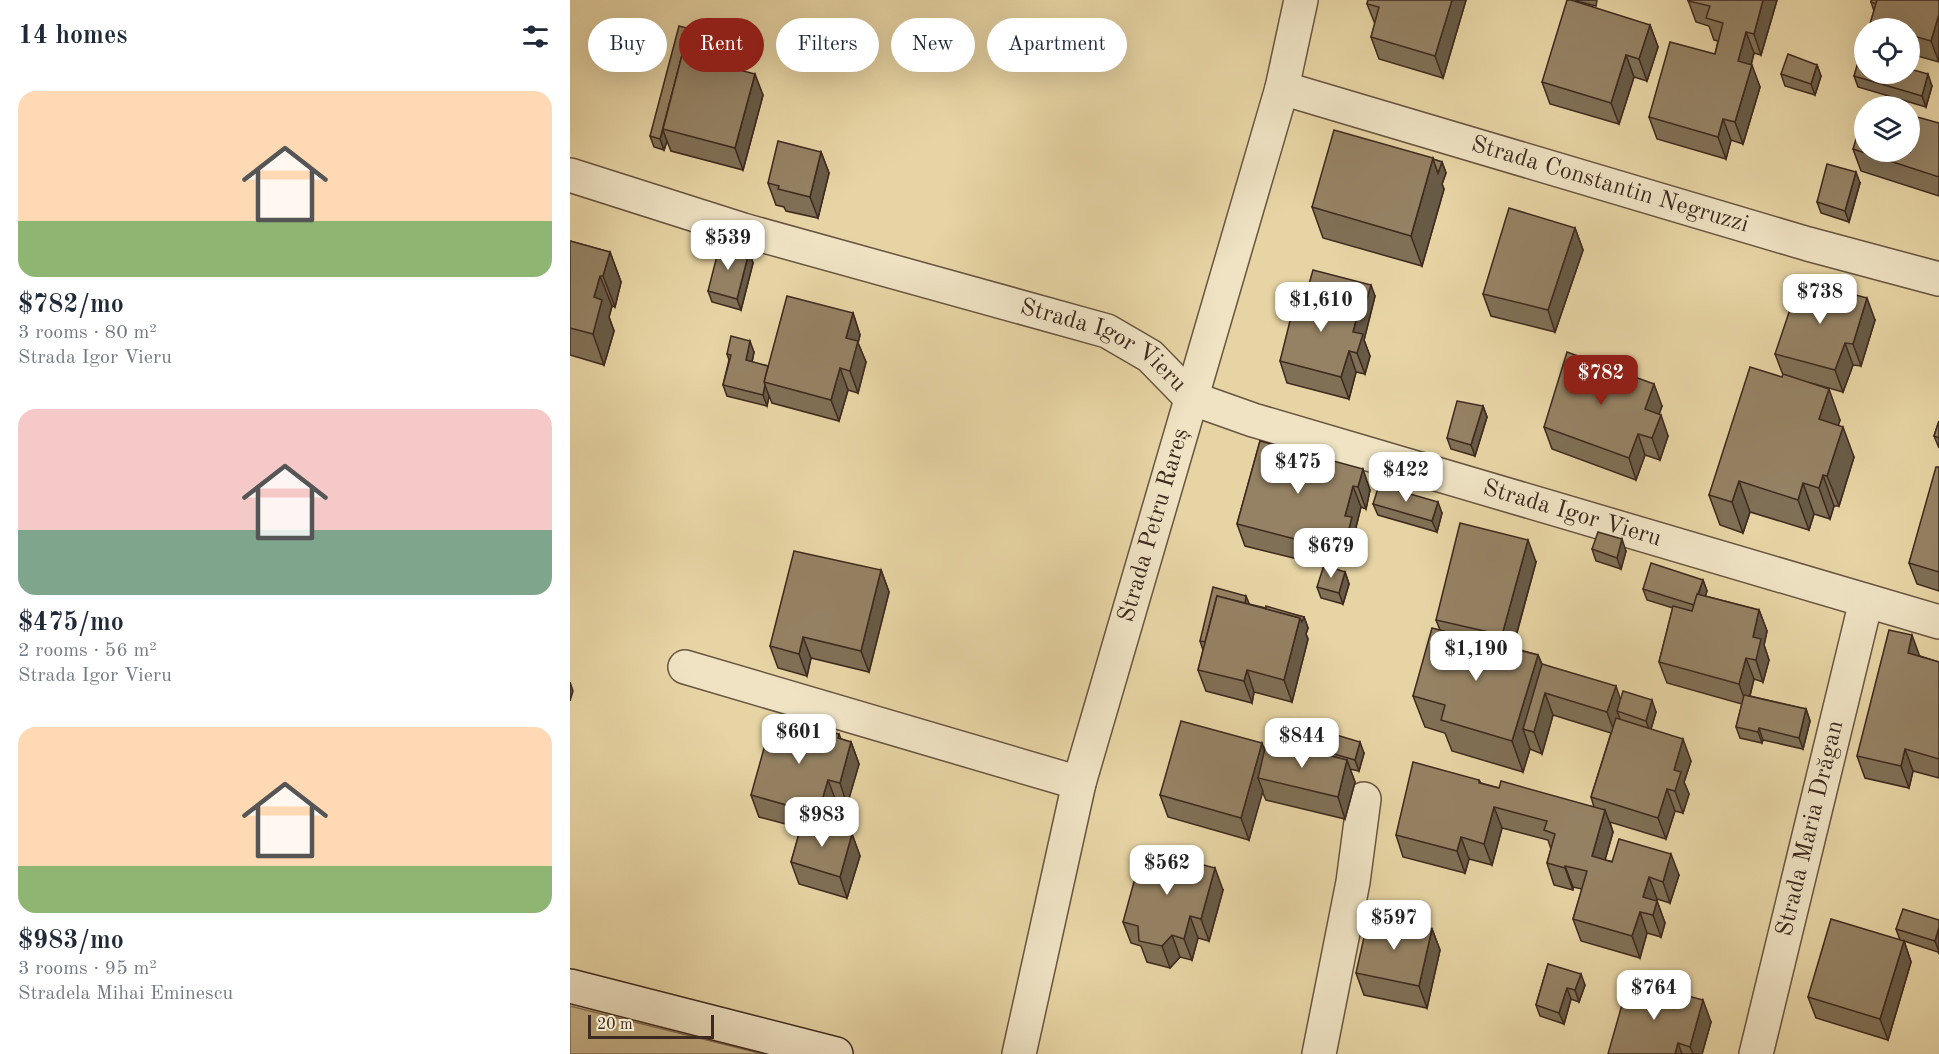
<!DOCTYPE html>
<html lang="en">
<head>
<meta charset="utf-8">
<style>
	:root { --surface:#fff; --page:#f2f2f3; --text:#1f2937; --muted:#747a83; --accent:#8f2418 }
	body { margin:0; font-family:"Old Standard TT",serif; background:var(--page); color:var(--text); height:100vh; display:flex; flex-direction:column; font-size:22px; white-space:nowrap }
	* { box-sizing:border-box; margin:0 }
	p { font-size:20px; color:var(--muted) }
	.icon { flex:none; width:33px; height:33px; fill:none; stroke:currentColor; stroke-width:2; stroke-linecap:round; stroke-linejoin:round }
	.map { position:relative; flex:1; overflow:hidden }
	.details { display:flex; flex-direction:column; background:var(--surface); width:570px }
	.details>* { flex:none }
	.banner { position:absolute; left:18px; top:18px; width:570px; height:54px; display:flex; gap:12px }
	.buttons { position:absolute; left:1284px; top:18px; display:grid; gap:12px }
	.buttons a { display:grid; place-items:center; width:66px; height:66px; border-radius:50%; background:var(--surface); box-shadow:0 6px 24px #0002; font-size:30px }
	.scale { position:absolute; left:18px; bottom:15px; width:126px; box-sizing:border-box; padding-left:6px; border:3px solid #3d291f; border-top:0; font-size:16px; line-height:21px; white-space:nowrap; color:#3d291f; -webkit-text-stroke:4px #efe3c4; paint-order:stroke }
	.price { position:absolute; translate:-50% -51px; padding:0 14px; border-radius:12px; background:#fff; color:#222; font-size:20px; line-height:39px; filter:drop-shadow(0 2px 3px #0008) }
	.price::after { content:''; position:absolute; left:50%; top:36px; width:18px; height:14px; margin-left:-9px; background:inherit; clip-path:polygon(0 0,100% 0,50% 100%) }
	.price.on { background:var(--accent); color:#fff }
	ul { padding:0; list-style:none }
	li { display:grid; align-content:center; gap:12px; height:318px; padding:0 18px }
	li span { display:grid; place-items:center; height:186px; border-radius:18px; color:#555 }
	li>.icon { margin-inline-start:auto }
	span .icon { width:108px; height:108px; fill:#fffc; stroke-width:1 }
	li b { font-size:26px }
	h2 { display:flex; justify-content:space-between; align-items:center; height:72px; padding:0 18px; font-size:26px }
	.chip { padding:0 21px; border-radius:27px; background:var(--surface); box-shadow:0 6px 24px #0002; font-size:21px; line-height:54px }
	.chip.on { background:var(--accent); color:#fff }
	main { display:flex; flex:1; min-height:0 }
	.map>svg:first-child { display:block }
</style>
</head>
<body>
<main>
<section class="details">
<h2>14 homes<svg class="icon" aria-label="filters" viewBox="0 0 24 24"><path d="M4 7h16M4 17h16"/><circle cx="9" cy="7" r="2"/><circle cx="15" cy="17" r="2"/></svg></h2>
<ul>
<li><span style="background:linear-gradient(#ffd9b3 70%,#8fb573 0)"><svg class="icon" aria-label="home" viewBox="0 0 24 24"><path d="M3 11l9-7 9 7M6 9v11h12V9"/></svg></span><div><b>$782/mo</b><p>3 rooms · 80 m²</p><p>Strada Igor Vieru</p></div></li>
<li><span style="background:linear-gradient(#f6c9c9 65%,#7fa58c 0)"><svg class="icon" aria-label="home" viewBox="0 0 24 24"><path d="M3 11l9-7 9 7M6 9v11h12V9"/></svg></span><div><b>$475/mo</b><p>2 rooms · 56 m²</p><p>Strada Igor Vieru</p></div></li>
<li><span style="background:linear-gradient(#ffd9b3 75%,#8fb573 0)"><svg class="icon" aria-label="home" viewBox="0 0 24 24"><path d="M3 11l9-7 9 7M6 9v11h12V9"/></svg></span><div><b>$983/mo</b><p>3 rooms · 95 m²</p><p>Stradela Mihai Eminescu</p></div></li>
</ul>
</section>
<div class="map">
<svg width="1369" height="1054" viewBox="0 0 1369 1054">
	<rect width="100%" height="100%" fill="#e7d4a4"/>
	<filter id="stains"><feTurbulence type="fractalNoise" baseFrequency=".00333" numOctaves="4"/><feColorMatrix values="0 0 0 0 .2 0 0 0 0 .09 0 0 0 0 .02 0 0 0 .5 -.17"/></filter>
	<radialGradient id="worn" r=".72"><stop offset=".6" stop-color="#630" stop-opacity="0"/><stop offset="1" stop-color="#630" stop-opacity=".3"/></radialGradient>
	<path fill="#cab78d" stroke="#847056" stroke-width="1.5" d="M0,1006L193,1054H0Z"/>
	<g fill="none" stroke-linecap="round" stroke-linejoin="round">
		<g stroke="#685440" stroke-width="36">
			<g id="minor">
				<path id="s1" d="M712,88L1238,244L1369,279"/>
				<path id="s2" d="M0,175L173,230L537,331L580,356L621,398L683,420L1369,622"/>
				<path d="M115,667L509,783"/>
				<path id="s3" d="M449,1054L509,783L712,88L731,0"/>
				<path d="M749,1054L783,882L794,799"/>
				<path id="s4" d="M1186,1054L1296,601"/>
			</g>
		</g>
		<g stroke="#3d291f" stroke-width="36">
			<path id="secondary" d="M0,986L266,1054"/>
		</g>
		<use href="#minor" stroke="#efe3c4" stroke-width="33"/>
		<use href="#secondary" stroke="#efe3c4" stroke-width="33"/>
	</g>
	<g fill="#807056" stroke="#3d291f" stroke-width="1.5">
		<path d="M798,0H896L873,78L809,59L801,37L805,24L797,4Z"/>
		<path d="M1005,0H1027L1026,6L1006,1Z"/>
		<path d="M1118,0H1207L1191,55L1184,53L1181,65L1190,87L1173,144L1161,140L1156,159L1087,139L1079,117L1145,54L1148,41L1144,40L1139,26L1126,22Z"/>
		<path d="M1369,0V62L1340,54V28H1302L1300,24L1304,11L1301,2Z"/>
		<path d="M1080,25L1088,47L1077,81L1064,77L1049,124L980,104L972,82Z"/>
		<path d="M145,46L140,62L193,95L173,170L101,151L97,141L94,150L84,147L80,136Z"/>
		<path d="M1247,65L1251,76L1245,95L1215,86L1211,74Z"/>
		<path d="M1284,76L1362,86L1356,107L1288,87Z"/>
		<path d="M1369,123V196L1291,171L1283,149Z"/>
		<path d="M251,152L259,173L248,218L216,211L214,207L206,205L198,183Z"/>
		<path d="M863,159L872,162L876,173L872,184L874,189L852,266L753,238L742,207Z"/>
		<path d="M1290,183L1279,222L1251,213L1247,202Z"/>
		<path d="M1005,228L1013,250L985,332L921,316L913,294Z"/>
		<path d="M0,241L40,252L51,282L45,307L42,306L39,317L44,331L34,365L0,355Z"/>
		<path d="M179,252L183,263L171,310L142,302L138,291Z"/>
		<path d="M737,291L805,296L794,340L800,356L795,374L786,372L779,399L717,383L710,361Z"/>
		<path d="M283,313L290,335L288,343L296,362L288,393L278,390L269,421L202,403L199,396L197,406L157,396L153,385L159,360L157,354L184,352L182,362L198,366Z"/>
		<path d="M1305,320L1291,366L1283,365L1273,392L1241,383L1270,420L1268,425L1284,457L1269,506H1264L1260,519L1244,514L1239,530L1180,512L1173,533L1150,525L1139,495L1212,377L1213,375L1205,354Z"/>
		<path d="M913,406L917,417L905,456L881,449L877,438Z"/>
		<path d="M1092,406L1089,414L1098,436L1090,460L1075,455L1066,480L982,449L974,427Z"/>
		<path d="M1369,421V448L1364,436Z"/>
		<path d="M690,441L800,490L796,509L791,507L786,527L790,539L784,563L754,555L752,565L675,546L667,524Z"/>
		<path d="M1369,467V591L1347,584L1339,563Z"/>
		<path d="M803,504L872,513L867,532L808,515Z"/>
		<path d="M1022,549L1056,551L1051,569L1026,561Z"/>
		<path d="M966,562L943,648L968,655L972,664L1050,699L1086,712L1081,729L1121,761L1114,782L1119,794L1113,813L1105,811L1096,839L1040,822L1043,832L1035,860L1109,875L1100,903L1087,899L1086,901H1087L1095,923L1091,937L1077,933L1070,958L1011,941L1003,919L1012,889L1003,887V890L984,885L977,863L981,849L978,840L932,828L922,865L899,859L895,873L833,857L826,835L909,780L911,783L929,788L1024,807L1021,797L1041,733L983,715L972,754L960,749L953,772L882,751L875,733L855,727L843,696L870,630L866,620Z"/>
		<path d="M311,570L319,592L299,672L241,658L237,676L208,668L200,646Z"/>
		<path d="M775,572L779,584L773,604L751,598L747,587Z"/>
		<path d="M1133,580L1137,591L1135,596L1189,610L1197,631L1194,645L1199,660L1193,682L1184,679L1180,696L1236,709L1240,721L1233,749L1193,740L1192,743L1170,738L1166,727L1172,704L1097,683L1089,662L1103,608L1077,600L1073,589Z"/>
		<path d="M679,604L734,617L738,628L736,634L738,639L722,702L684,692L682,703L636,691L628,670L633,650L630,641Z"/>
		<path d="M1350,656L1369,662V778L1343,771L1339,788L1295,778L1287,756Z"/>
		<path d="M269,734L271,739L281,742L289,764L277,805L266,801L258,827L282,834L290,856L277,898L229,884L221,862L231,828L189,817L181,795Z"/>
		<path d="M695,751L759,756L757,752L794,753L789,771L780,769L785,782L775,819L696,800L692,791L679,840L598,817L590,795Z"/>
		<path d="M653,890L639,941L628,938L622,960L610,957L600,968L577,962L571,946L561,943L553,922Z"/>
		<path d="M1369,920V954L1368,952L1334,941L1341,962L1318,1040L1246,1018L1238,997L1330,940L1326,929Z"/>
		<path d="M862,929L870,950L857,1008L794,995L786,973Z"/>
		<path d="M978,964L1015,985L1009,1002L1001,999L994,1024L970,1016L966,1005Z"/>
		<path d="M1141,1022L1132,1054H1038Z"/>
	</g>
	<g fill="#685b46" stroke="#3d291f" stroke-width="1.5">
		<path d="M882,0H896L873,78L865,56Z"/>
		<path d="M1193,0H1207L1191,55L1184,34Z"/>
		<path d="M1369,14V62L1361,41Z"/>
		<path d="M1080,25L1088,47L1077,81L1069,59Z"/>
		<path d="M1176,32L1184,53L1176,83L1168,61Z"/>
		<path d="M141,34L145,46L136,77L132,65Z"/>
		<path d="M1056,55L1064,77L1049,124L1041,103Z"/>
		<path d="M1182,65L1190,87L1173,144L1165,122Z"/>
		<path d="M1247,65L1251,76L1245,95L1241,84Z"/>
		<path d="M185,74L193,95L173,170L165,148Z"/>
		<path d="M1358,74L1362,86L1356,107L1352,96Z"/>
		<path d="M1153,119L1161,140L1156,159L1148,137Z"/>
		<path d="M93,130L97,141L94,150L90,139Z"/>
		<path d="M251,152L259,173L248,218L240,197Z"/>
		<path d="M863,158L868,173L872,162L876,173L872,184L874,189L852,266L841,236Z"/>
		<path d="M1286,172L1290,183L1279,222L1275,211Z"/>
		<path d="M1005,228L1013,250L985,332L978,310Z"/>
		<path d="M40,252L51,282L45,307L33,276Z"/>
		<path d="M179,252L183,263L171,310L167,299Z"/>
		<path d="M30,276L42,306L39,317L44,331L34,365L23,334L24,297Z"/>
		<path d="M801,285L805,296L794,340L800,356L795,374L787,353L783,332L790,305Z"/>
		<path d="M1297,298L1305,320L1291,366L1283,344Z"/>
		<path d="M283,313L290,335L288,343L296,362L288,393L280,371L276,338Z"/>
		<path d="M180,341L184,352L180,372L176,360Z"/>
		<path d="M1275,343L1283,365L1273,392L1265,370Z"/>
		<path d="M779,351L786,372L779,399L771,377Z"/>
		<path d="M270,368L278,390L269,421L261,400Z"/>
		<path d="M1084,384L1092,406L1083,431L1075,409Z"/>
		<path d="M195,385L199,396L197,406L193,395Z"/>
		<path d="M1259,389L1270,420L1261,450L1249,419Z"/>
		<path d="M913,406L917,417L905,456L901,445Z"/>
		<path d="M1091,415L1098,436L1090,460L1082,438Z"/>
		<path d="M1273,427L1284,457L1269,506L1257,476Z"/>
		<path d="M1068,434L1075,455L1066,480L1059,458Z"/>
		<path d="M793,469L800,490L796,509L788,487Z"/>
		<path d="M1253,475L1264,506L1260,519L1249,488Z"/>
		<path d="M1169,481L1180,512L1173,533L1162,502Z"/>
		<path d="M1233,483L1244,514L1239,530L1228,500Z"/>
		<path d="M783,486L791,507L786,527L790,539L784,563L776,541L775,516Z"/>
		<path d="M868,502L872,513L867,532L862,521Z"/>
		<path d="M747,533L754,555L752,565L744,544Z"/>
		<path d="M1052,539L1056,551L1051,569L1047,558Z"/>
		<path d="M958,540L966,562L940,657L932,635Z"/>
		<path d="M311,570L319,592L299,672L291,651Z"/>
		<path d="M775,572L779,584L773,604L769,593Z"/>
		<path d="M1133,580L1137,591L1129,616L1125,605Z"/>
		<path d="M676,596L681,608L672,612Z"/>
		<path d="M1189,610L1197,631L1194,645L1199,660L1193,682L1186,660L1183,637Z"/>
		<path d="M734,617L738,628L736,634L738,639L722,702L714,680L730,618Z"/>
		<path d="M1342,635L1350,657L1338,653Z"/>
		<path d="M233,637L241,658L237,676L229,654Z"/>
		<path d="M968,655L980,686L975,693L983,715L972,754L964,732L953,729L960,749L953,772L942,741Z"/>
		<path d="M1176,658L1184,679L1177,706L1169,684Z"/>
		<path d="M677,670L684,692L682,703L674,681Z"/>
		<path d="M0,682L3,691L0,701Z"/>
		<path d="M1046,686L1053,707L1047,711L1050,719L1045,734L1037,712Z"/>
		<path d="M1082,700L1086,712L1080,732L1076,721Z"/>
		<path d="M1236,709L1240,721L1233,749L1229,738Z"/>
		<path d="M1189,728L1193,740L1192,743L1188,732Z"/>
		<path d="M1113,739L1121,761L1114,782L1119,794L1113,813L1105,791L1104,770Z"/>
		<path d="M281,742L289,764L277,805L270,783Z"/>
		<path d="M790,742L794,753L789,771L785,760Z"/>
		<path d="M692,743L700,765L688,778L693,791L679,840L671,818Z"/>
		<path d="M1335,749L1343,771L1339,788L1331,766Z"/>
		<path d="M777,760L785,782L775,819L768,797Z"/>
		<path d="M258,780L266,801L256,835L248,814Z"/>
		<path d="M1097,789L1105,811L1096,839L1088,818Z"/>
		<path d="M924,807L932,828L922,865L914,844Z"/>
		<path d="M1035,810L1043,832L1030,877L1022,856Z"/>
		<path d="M282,834L290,856L277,898L270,877Z"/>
		<path d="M891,837L899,859L895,873L887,851Z"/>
		<path d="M1101,854L1109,875L1100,903L1093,882Z"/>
		<path d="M995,866L1003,887V890L995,868Z"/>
		<path d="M645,868L653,890L639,941L631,919Z"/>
		<path d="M1079,877L1087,899L1082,915L1073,897Z"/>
		<path d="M1087,901L1095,923L1091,937L1083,915Z"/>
		<path d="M1070,912L1077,933L1070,958L1062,936Z"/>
		<path d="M620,916L628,938L622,960L614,939Z"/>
		<path d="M1369,927V952L1365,941Z"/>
		<path d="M862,929L870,950L857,1008L849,986Z"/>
		<path d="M602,935L610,957L600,968L592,946Z"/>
		<path d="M1334,941L1341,962L1318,1040L1310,1019Z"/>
		<path d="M1011,974L1015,985L1009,1002L1005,990Z"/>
		<path d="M997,988L1001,999L994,1024L989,1013Z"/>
		<path d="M1133,1000L1141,1022L1132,1054H1123L1120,1047Z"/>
		<path d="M1108,1043L1112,1054H1105Z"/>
	</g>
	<g fill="#958264" stroke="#3d291f" stroke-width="1.5">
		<path d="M798,0H882L865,56L801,37L809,7L797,4Z"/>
		<path d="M997,0H1001L1080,25L1069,59L1056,55L1041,103L972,82Z"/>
		<path d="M1118,0H1193L1184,34L1176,32L1168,61L1182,65L1165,122L1153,119L1148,137L1079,117L1100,42L1145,54L1153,23L1136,18L1140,6L1118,1Z"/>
		<path d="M1301,0H1307L1306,4L1301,2Z"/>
		<path d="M1307,0H1369V14L1361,41L1340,35V28H1317L1300,24Z"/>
		<path d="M109,26L141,34L133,60L112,55L90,139L80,136Z"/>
		<path d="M1218,54L1247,65L1241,84L1211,74Z"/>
		<path d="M112,55L185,74L165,148L93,129Z"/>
		<path d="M1290,55L1294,56V74H1340V69L1358,74L1352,96L1284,76Z"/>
		<path d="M1298,103L1311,106H1296Z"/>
		<path d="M1294,113V152H1340V115L1369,123V177L1283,149Z"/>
		<path d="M764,130L863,158L841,236L742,207Z"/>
		<path d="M208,141L251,152L240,197L208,189L209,186L198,183Z"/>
		<path d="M863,159L872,162L868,173Z"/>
		<path d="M1257,164L1286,172L1275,211L1247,202Z"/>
		<path d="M939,208L1005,228L978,310L913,294Z"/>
		<path d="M0,241L40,252L33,276H30L24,297L32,300L23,334L0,328Z"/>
		<path d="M150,244L179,252L167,299L138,291Z"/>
		<path d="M743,270L801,285L793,313L790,305L737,291Z"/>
		<path d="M1230,280L1297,298L1283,344L1275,343L1265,370L1205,354Z"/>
		<path d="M728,289L790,305L783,332L793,334L787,353L779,351L771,377L710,361Z"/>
		<path d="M217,296L283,313L276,338L288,341L280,371L270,368L261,400L194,382Z"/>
		<path d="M161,336L180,341L176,360L198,366L194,382L195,385L193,395L153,385L161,355L157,354Z"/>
		<path d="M997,352L1084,384L1075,409L1091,415L1082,438L1068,434L1059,458L974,427Z"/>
		<path d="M1180,367L1212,377L1213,374L1259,389L1249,419L1273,427L1257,476L1253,475L1249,488L1233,483L1228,500L1169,481L1162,502L1139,495Z"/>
		<path d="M887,401L913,406L901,445L877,438Z"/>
		<path d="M1369,421V438L1364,436Z"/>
		<path d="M690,441L793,469L788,487L783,486L775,516L782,517L776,541L747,533L744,544L667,524Z"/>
		<path d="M1366,467H1369V572L1339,563Z"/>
		<path d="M809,485L868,502L862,521L803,504Z"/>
		<path d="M890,523L958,540L932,635L866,620Z"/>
		<path d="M1028,532L1052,539L1047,558L1022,549Z"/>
		<path d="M224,551L311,570L291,651L233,637L229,654L200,646Z"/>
		<path d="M1081,563L1133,580L1124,605L1073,589Z"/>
		<path d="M754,565L775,572L769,593L747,587Z"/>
		<path d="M643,587L676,596L675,603L647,596L635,642L630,641Z"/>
		<path d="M1127,594L1189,610L1183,637L1191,639L1186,660L1176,658L1169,684L1089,662L1103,606L1122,611Z"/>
		<path d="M647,596L730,618L714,680L677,670L674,681L628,670Z"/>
		<path d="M696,606L734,617L732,622L730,618L696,609Z"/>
		<path d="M862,628L968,655L942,741L871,720L875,705L843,696Z"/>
		<path d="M1319,630L1342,635L1338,653L1369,662V759L1335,749L1331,766L1287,756Z"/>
		<path d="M972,664L1046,686L1037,712L975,693L964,732L953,729Z"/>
		<path d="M1053,691L1082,700L1076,721L1047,711Z"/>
		<path d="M1174,695L1236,709L1229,738L1189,728L1188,732L1166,727Z"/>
		<path d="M203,716L269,734L268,738L281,742L270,783L258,780L248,814L181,795Z"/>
		<path d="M1046,718L1113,739L1104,770L1111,772L1105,791L1097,789L1088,818L1021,797Z"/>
		<path d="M611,721L692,743L671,818L590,795Z"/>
		<path d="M763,734L790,742L785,760L757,752Z"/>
		<path d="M697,740L777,760L768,797L688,778Z"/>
		<path d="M843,762L909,780V783L929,788L931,781L1035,810L1022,856L1042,862L1049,839L1101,854L1093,882L1079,877L1073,897L1087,901L1083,915L1070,912L1062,936L1003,919L1017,871L995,866V868L977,863L985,834L974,830L977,821L924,807L914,844L891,837L887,851L826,835Z"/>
		<path d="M233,819L282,834L270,877L221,862Z"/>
		<path d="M573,849L645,868L631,919L620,916L614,939L602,935L592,946L569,941L568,926L553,922Z"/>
		<path d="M1333,909L1369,920V927L1365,941L1326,929Z"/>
		<path d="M799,915L862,929L849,986L786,973Z"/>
		<path d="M1261,919L1334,941L1310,1019L1238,997Z"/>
		<path d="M978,964L1011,974L1005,990L997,988L989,1013L966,1005Z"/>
		<path d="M1059,980L1133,1000L1120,1047L1108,1043L1105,1054H1038Z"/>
	</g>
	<g text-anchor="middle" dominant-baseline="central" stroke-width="4.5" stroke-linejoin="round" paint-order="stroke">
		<g font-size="24" fill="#3d291f" stroke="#efe3c4">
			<text stroke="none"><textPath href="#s1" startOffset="342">Strada Constantin Negruzzi</textPath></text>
			<text stroke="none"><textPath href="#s2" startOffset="562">Strada Igor Vieru</textPath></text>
			<text stroke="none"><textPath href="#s2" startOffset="1066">Strada Igor Vieru</textPath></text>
			<text stroke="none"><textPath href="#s3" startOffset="546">Strada Petru Rareș</textPath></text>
			<text stroke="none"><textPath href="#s4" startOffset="232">Strada Maria Drăgan</textPath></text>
		</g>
	</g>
	<rect width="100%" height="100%" filter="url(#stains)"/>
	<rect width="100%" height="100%" fill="url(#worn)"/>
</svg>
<div class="buttons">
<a><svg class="icon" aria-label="locate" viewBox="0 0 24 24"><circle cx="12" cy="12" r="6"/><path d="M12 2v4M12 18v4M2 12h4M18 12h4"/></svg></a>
<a><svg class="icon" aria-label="layers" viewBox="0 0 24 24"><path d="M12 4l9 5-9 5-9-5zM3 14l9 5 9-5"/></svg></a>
</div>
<div class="scale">20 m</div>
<b class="price" style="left:158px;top:271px">$539</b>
<b class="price" style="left:1250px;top:325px">$738</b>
<b class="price" style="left:751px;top:333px">$1,610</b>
<b class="price on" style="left:1031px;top:406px">$782</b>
<b class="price" style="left:728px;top:495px">$475</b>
<b class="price" style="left:836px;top:503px">$422</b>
<b class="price" style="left:761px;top:579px">$679</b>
<b class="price" style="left:906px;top:682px">$1,190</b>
<b class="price" style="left:229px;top:765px">$601</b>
<b class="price" style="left:732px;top:769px">$844</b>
<b class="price" style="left:252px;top:848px">$983</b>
<b class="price" style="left:597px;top:896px">$562</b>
<b class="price" style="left:824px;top:951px">$597</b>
<b class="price" style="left:1084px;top:1021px">$764</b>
<div class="banner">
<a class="chip">Buy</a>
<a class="chip on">Rent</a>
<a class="chip">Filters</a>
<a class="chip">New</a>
<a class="chip">Apartment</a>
</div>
</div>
</main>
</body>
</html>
